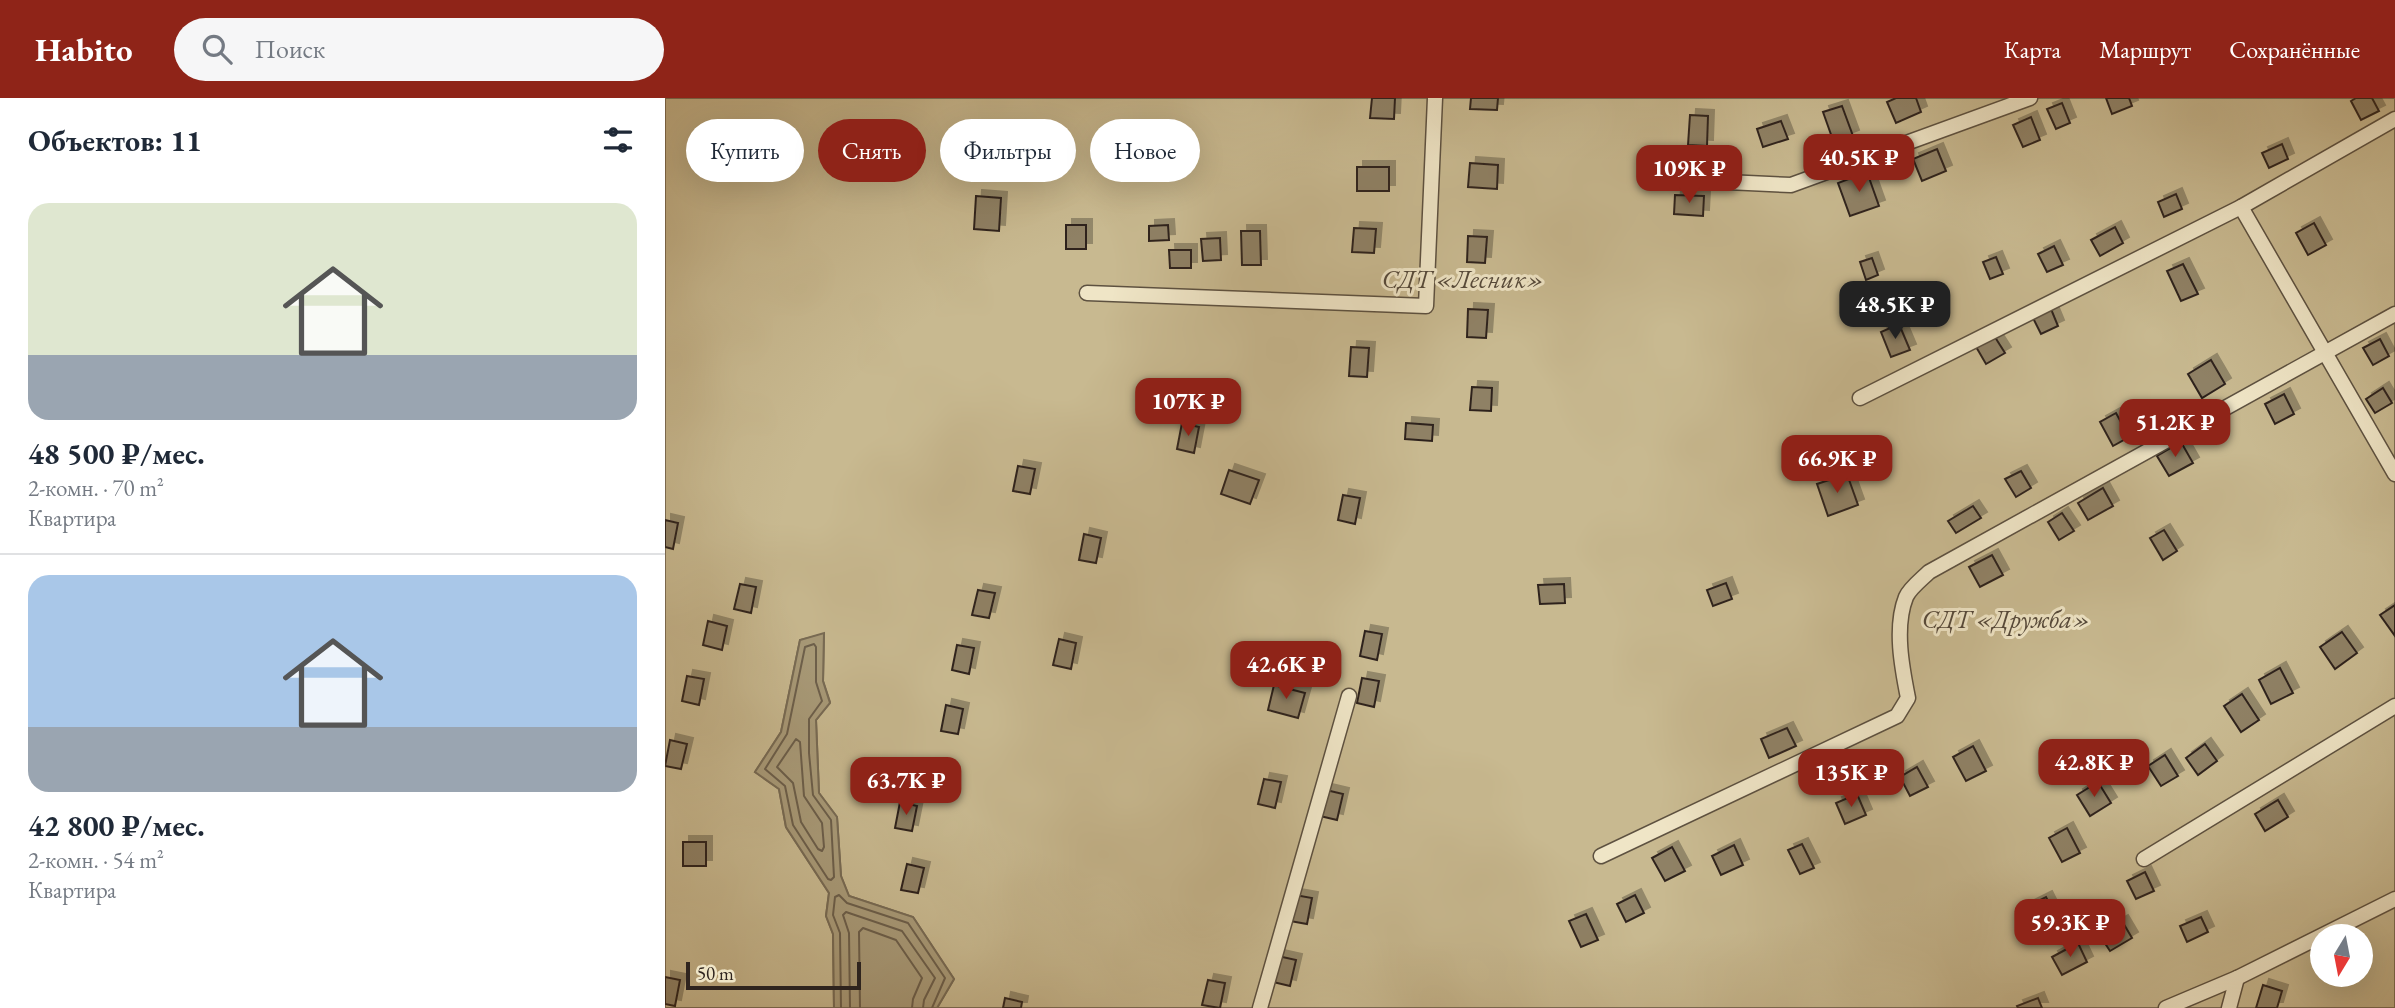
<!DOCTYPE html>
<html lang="ru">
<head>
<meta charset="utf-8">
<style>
	:root { --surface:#fff; --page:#f6f6f7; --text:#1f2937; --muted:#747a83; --line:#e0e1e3; --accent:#8f2418 }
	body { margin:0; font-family:"EB Garamond",serif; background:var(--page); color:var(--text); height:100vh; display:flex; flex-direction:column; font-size:26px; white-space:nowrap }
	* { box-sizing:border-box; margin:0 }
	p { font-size:23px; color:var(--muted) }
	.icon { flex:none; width:38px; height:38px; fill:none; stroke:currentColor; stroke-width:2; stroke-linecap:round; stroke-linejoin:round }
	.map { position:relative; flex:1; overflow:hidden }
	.details { display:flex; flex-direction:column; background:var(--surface); width:665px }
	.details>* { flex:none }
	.banner { position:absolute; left:21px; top:21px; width:665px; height:63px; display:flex; gap:14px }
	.needle { width:46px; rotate:190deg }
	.buttons { position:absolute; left:1645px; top:826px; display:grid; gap:14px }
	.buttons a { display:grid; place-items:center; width:63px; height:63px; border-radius:50%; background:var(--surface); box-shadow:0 7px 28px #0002; font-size:35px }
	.scale { position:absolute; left:21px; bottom:18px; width:175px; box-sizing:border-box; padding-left:7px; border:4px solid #2f241e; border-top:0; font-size:19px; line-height:24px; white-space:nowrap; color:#2f241e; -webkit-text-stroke:5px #efe5c6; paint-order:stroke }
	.price { position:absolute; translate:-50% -60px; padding:0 16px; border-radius:14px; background:var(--accent); color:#fff; font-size:23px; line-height:46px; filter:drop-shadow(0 2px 4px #0008) }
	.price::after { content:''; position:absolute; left:50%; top:42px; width:21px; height:16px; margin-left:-10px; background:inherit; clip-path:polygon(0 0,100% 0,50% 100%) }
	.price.active { background:#222; color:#fff }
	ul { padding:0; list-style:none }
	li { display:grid; align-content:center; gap:14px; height:371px; padding:0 28px }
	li+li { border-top:2px solid var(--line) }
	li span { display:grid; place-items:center; height:217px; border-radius:21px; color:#555 }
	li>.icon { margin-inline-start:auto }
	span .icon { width:126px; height:126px; fill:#fffc; stroke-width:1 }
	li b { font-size:30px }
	h2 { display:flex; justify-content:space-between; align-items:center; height:84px; padding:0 28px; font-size:30px }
	.pill { padding:0 24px; border-radius:32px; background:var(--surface); box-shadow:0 7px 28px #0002; font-size:24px; line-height:63px }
	.pill.active { background:var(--accent); color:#fff }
	header { display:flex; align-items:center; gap:42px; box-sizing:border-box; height:98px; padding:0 35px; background:var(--accent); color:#fff }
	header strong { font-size:33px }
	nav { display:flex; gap:38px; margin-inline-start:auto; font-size:24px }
	.search { width:490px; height:63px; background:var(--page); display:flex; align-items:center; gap:18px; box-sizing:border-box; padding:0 24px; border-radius:38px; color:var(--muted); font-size:26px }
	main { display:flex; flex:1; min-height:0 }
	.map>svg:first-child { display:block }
</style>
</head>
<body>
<header>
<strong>Habito</strong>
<div class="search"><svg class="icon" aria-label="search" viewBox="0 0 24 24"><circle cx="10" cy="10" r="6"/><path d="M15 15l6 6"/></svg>Поиск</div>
<nav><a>Карта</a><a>Маршрут</a><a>Сохранённые</a></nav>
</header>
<main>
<section class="details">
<h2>Объектов: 11<svg class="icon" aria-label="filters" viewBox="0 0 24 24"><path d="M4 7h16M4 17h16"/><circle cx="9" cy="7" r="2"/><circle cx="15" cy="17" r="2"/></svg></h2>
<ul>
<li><span style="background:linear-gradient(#dfe7d0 70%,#9aa5b1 0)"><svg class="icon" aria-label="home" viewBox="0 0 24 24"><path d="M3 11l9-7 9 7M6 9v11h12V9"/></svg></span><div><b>48 500 ₽/мес.</b><p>2-комн. · 70 m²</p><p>Квартира</p></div></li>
<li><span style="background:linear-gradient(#a9c7e8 70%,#9aa5b1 0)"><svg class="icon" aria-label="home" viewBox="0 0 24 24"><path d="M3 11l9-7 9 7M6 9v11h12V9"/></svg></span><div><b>42 800 ₽/мес.</b><p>2-комн. · 54 m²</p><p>Квартира</p></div></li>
</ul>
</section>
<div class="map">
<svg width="1730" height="910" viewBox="0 0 1730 910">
	<defs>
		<filter id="shadow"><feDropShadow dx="6" dy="-6" stdDeviation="0" flood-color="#0004"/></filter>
	</defs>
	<rect width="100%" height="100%" fill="#e7d7a7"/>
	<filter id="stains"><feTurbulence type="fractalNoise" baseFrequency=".00286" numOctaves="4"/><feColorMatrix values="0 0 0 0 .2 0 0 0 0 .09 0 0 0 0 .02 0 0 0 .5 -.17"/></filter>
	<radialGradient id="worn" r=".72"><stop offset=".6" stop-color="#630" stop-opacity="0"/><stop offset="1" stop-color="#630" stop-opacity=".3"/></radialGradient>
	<path fill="#c8b990" stroke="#7c6e57" stroke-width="2" fill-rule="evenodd" d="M0,0H1730V910H272L289,881L248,819L184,798L176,778L172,719L154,695L151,622L165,604L158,583L159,536L135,542L116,634L90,674L114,691L121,729L164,795L161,818L168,836L169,910H0ZM1657,838H1696V877H1657Z"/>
	<path fill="#a89a78" stroke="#786b54" stroke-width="2" d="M159,535L158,583L165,605L151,622L154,695L172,719L176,778L184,798L248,819L289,881L272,910H169L168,836L161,818L164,795L121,729L114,691L90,674L116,634L135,542Z"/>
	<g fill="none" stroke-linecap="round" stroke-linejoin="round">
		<g stroke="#6c5f4b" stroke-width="2">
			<path d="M149,546L151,549V584L157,603L144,621V655L148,697L166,722L169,779L166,782L163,781L128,727L120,688L100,671L122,636L140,549Z"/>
			<path d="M131,641L135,644L139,698L157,725L159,749L157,753L153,751L136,724L128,685L112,669Z"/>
			<path d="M176,910L175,835L168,817L170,799L174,797L182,805L243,825L280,880L267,910"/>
			<path d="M185,910L184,835L178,817L181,814L237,833L270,880L259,902L258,910"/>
			<path d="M195,910L194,834L198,830L231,842L257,880L248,901L247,910"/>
		</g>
	</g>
	<g fill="#8f8165" stroke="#2f241e" stroke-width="2" filter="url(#shadow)">
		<path d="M707,0H730L729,21L705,20Z"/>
		<path d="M806,0H833L832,12L805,11Z"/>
		<path d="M1231,0H1251L1256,14L1231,25L1222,4Z"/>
		<path d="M1441,0H1464L1467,8L1447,16Z"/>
		<path d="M1691,0H1707L1714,13L1696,22L1686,3Z"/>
		<path d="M1397,5L1405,25L1391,31L1382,11Z"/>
		<path d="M1177,8L1188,38L1169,45L1158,14Z"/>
		<path d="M1025,17L1043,18L1042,48L1023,47Z"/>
		<path d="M1366,19L1375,42L1358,49L1348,27Z"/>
		<path d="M1116,23L1123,41L1098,49L1092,31Z"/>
		<path d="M1617,46L1623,61L1604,70L1597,55Z"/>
		<path d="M1272,51L1281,73L1257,83L1248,61Z"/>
		<path d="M805,65L833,67L832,91L803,89Z"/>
		<rect x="692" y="69" width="32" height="24"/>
		<path d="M1202,74L1214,108L1185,118L1173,85Z"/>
		<path d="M1511,96L1517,111L1499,119L1493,104Z"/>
		<path d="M1010,97L1039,98L1038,118L1009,116Z"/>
		<path d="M311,98L336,100L334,133L309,131Z"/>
		<path d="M1649,125L1661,147L1643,157L1631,135Z"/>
		<rect x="401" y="127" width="20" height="24"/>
		<path d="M503,127L504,142L484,143V128Z"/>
		<path d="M1450,129L1458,145L1435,158L1426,142Z"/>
		<path d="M689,130L711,131L709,155L687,154Z"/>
		<path d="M576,133H595L596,167H577Z"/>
		<path d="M803,138L822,139L820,165L802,164Z"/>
		<path d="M555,140L556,162L538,163L536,141Z"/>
		<path d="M1389,148L1398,167L1382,174L1373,156Z"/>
		<path d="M504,152H526V170H505Z"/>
		<path d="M1331,159L1338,176L1325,181L1318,164Z"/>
		<path d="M1207,160L1213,177L1201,182L1195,164Z"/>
		<path d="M1518,166L1533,196L1516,203L1502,173Z"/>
		<path d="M803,211L823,212L821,240L802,239Z"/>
		<path d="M1386,211L1393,228L1376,236L1368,220Z"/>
		<path d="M1234,226L1245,252L1226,259L1216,234Z"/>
		<path d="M1328,236L1340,255L1321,266L1310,247Z"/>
		<path d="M1715,241L1724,258L1708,267L1698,250Z"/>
		<path d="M686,249L704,250L702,279L684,278Z"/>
		<path d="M1546,262L1560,286L1537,300L1523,276Z"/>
		<path d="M807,289L827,290L826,313L805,312Z"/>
		<path d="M1718,290L1727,305L1710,315L1701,301Z"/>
		<path d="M1619,296L1629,316L1610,326L1600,306Z"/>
		<path d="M1451,315L1464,339L1448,348L1435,324Z"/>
		<path d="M517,325L534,329L529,355L512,351Z"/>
		<path d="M741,325L768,327L767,343L740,341Z"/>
		<path d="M1516,344L1528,365L1504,378L1492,358Z"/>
		<path d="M353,368L370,371L365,396L348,393Z"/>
		<path d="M564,372L594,382L585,406L556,396Z"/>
		<path d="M1356,373L1366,390L1351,399L1340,381Z"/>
		<path d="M1182,376L1193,407L1163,418L1152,386Z"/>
		<path d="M1438,390L1448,408L1423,422L1413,405Z"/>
		<path d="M678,397L695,400L690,426L673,422Z"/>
		<path d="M1308,408L1316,420L1291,435L1283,423Z"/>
		<path d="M1397,415L1409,433L1394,442L1383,424Z"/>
		<path d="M0,422L13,425L8,451L0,449Z"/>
		<path d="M1499,432L1512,453L1498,462L1485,440Z"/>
		<path d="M419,436L436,440L431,465L414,462Z"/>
		<path d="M1327,457L1338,477L1315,489L1304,469Z"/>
		<path d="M1061,485L1067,501L1048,508L1042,492Z"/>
		<path d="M75,486L91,489L86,515L69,511Z"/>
		<path d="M899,486L900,505L875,506L873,487Z"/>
		<path d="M313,492L330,495L324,520L307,517Z"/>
		<path d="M1730,507V538L1715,517Z"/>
		<path d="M43,523L62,528L57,552L38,547Z"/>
		<path d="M700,533L717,536L712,562L695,558Z"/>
		<path d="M1677,534L1692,555L1670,571L1655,549Z"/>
		<path d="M394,541L411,545L406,571L388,567Z"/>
		<path d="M292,547L309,550L304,576L287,572Z"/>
		<path d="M1615,570L1628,595L1606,606L1594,582Z"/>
		<path d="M22,578L39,581L34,607L17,603Z"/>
		<path d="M697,580L714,583L709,609L692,605Z"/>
		<path d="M609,587L640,595L633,620L603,612Z"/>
		<path d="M1577,596L1594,622L1576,634L1559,608Z"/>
		<path d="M281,607L298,611L293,636L276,633Z"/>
		<path d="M1122,630L1131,648L1104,660L1096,641Z"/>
		<path d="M5,642L22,646L16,671L0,668Z"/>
		<path d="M1540,646L1552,663L1533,677L1521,660Z"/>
		<path d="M1308,648L1321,673L1301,683L1288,659Z"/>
		<path d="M1500,657L1513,678L1496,688L1483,668Z"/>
		<path d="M267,669L283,672L278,698L261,694Z"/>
		<path d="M1252,669L1263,689L1245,698L1235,679Z"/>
		<path d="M599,681L616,684L610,710L593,706Z"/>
		<path d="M1433,684L1446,705L1425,718L1412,697Z"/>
		<path d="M661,692L678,696L672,722L655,718Z"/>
		<path d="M1192,696L1201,717L1180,726L1171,705Z"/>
		<path d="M1613,702L1623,719L1600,733L1590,716Z"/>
		<path d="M235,704L252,708L247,733L230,730Z"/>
		<path d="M1402,730L1415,755L1397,764L1384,740Z"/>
		<rect x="18" y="744" width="23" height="24"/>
		<path d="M1137,746L1149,770L1135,776L1123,752Z"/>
		<path d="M1069,747L1078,767L1056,777L1047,758Z"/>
		<path d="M1007,749L1020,773L1000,783L987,760Z"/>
		<path d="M242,766L259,770L253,795L236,792Z"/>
		<path d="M1480,774L1489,793L1471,801L1462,783Z"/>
		<path d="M630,797L647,800L642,826L625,823Z"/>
		<path d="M970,797L979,815L961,824L952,806Z"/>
		<path d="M1381,799L1389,815L1358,829L1351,814Z"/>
		<path d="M921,816L933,842L916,849L904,823Z"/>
		<path d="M1536,819L1543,834L1522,844L1515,828Z"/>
		<path d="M1457,823L1467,840L1445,853L1434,836Z"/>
		<path d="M1413,845L1422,864L1397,877L1387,859Z"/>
		<path d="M613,858L631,862L625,888L608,884Z"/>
		<path d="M0,879L15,882L10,908L0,906Z"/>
		<path d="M543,882L560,885L555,910L537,907Z"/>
		<path d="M1598,887L1617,893L1612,910H1591Z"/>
		<path d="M340,900L357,904L356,910H338Z"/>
		<path d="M1373,900L1377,910H1353L1352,908Z"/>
	</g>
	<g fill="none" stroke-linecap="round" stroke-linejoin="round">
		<g stroke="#5d5140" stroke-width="17">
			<g id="service">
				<path d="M1019,82L1126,87L1365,0"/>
				<path d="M1576,109L1730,376"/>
				<path d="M422,195L761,208L770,0"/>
				<path d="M1195,300L1576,109L1730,21"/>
				<path d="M936,758L1232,618L1243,600C1237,570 1229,529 1241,499C1245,490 1257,481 1264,474L1730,216"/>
				<path d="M1479,761L1730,608"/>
				<path d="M595,910L684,598"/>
				<path d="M1501,910L1572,880L1730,801"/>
				<path d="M1564,910L1572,880"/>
			</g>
		</g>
		<use href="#service" stroke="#efe5c6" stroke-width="14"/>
	</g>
	<g text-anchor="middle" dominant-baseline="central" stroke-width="6" stroke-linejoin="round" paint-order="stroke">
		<g font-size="26" font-style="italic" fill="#55493a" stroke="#efe5c6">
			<text x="798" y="181">СДТ «Лесник»</text>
			<text x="1341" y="521">СДТ «Дружба»</text>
		</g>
	</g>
	<rect width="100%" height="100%" filter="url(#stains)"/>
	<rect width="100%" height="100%" fill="url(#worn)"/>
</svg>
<div class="buttons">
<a><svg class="needle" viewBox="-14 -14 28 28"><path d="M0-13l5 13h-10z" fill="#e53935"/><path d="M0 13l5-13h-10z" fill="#747a83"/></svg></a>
</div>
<div class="scale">50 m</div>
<b class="price" style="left:1194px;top:96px">40.5K ₽</b>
<b class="price" style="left:1024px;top:107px">109K ₽</b>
<b class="price active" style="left:1230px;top:243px">48.5K ₽</b>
<b class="price" style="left:523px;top:340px">107K ₽</b>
<b class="price" style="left:1510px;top:361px">51.2K ₽</b>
<b class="price" style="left:1172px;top:397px">66.9K ₽</b>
<b class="price" style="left:621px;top:603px">42.6K ₽</b>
<b class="price" style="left:1429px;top:701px">42.8K ₽</b>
<b class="price" style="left:1186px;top:711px">135K ₽</b>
<b class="price" style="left:241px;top:719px">63.7K ₽</b>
<b class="price" style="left:1405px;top:861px">59.3K ₽</b>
<div class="banner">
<a class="pill">Купить</a>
<a class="pill active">Снять</a>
<a class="pill">Фильтры</a>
<a class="pill">Новое</a>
</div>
</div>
</main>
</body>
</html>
